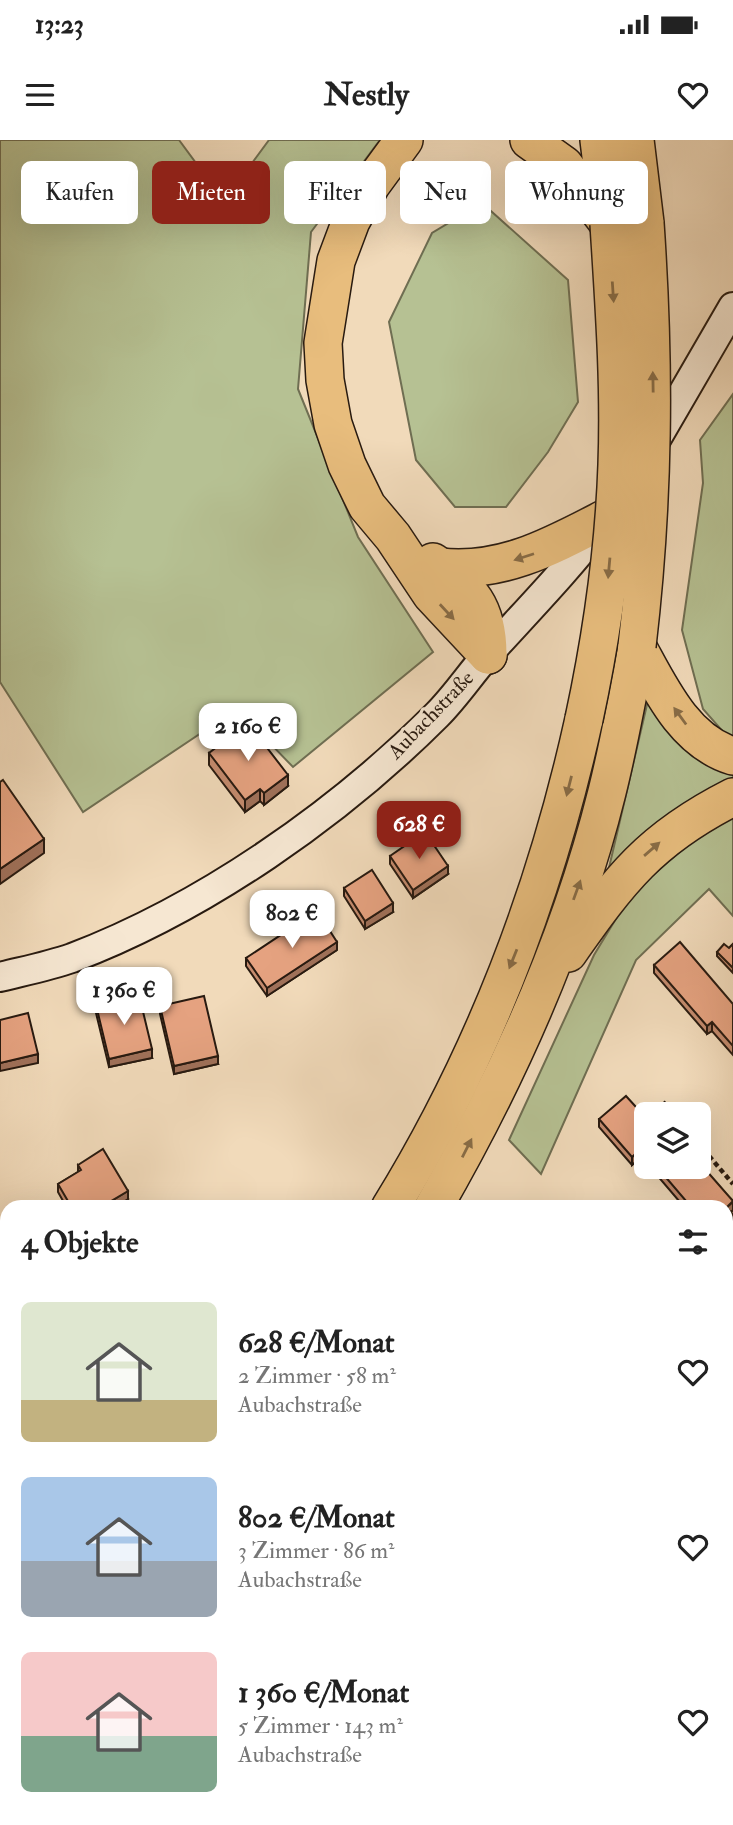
<!DOCTYPE html>
<html lang="de">
<head>
<meta charset="utf-8">
<style>
	:root { --surface:#fff; --page:#f2f2f2; --text:#222; --muted:#767676; --accent:#8f2418 }
	body { margin:0; font-family:"IM FELL Double Pica",serif; background:var(--page); color:var(--text); height:100vh; display:flex; flex-direction:column; font-size:26px; white-space:nowrap }
	* { box-sizing:border-box; margin:0 }
	p { font-size:23px; color:var(--muted) }
	.icon { flex:none; width:38px; height:38px; fill:none; stroke:currentColor; stroke-width:2; stroke-linecap:round; stroke-linejoin:round }
	.map { position:relative; flex:1; overflow:hidden }
	.panel { position:absolute; left:0px; top:1060px; width:733px; height:625px; display:flex; flex-direction:column; background:var(--surface); border-radius:21px 21px 0 0; box-shadow:0 7px 28px #0002 }
	.panel>* { flex:none }
	.top-card { position:absolute; left:21px; top:21px; width:691px; height:63px; display:flex; gap:14px }
	.controls { position:absolute; left:634px; top:962px; display:grid; gap:14px }
	.controls a { display:grid; place-items:center; width:77px; height:77px; border-radius:10px; background:var(--surface); box-shadow:0 7px 28px #0002; font-size:35px }
	.price { position:absolute; translate:-50% -60px; padding:0 16px; border-radius:14px; background:#fff; color:#222; font-size:23px; line-height:46px; filter:drop-shadow(0 2px 4px #0008) }
	.price::after { content:''; position:absolute; left:50%; top:42px; width:21px; height:16px; margin-left:-10px; background:inherit; clip-path:polygon(0 0,100% 0,50% 100%) }
	.price.selected { background:var(--accent); color:#fff }
	ul { padding:0; list-style:none }
	li { display:flex; align-items:center; gap:21px; height:175px; padding:0 21px }
	li span { display:grid; place-items:center; flex:none; width:196px; height:140px; border-radius:10px; color:#555 }
	li>.icon { margin-inline-start:auto }
	span .icon { width:84px; height:84px; fill:#fffc; stroke-width:1 }
	li b { font-size:30px }
	h2 { display:flex; justify-content:space-between; align-items:center; height:84px; padding:0 21px; font-size:30px }
	.chip { padding:0 24px; border-radius:10px; background:var(--surface); box-shadow:0 7px 28px #0002; font-size:24px; line-height:63px }
	.chip.selected { background:var(--accent); color:#fff }
	.status { display:flex; justify-content:space-between; align-items:center; height:49px; padding:0 35px; background:var(--surface); direction:ltr }
	.status svg { height:19px; fill:currentColor }
	header { display:flex; justify-content:space-between; align-items:center; height:91px; padding:0 21px; background:var(--surface); font-size:32px; font-weight:700 }
	.map>svg:first-child { display:block }
</style>
</head>
<body>
<div class="status"><b>13:23</b><svg viewBox="0 0 49 12"><path d="M0 12V9h3v3zM5 12V6h3v6zM10 12V3h3v9zM15 12V0h3v12zM26 1h20v11H26zM47 4h2v5h-2z"/></svg></div>
<header><svg class="icon" aria-label="menu" viewBox="0 0 24 24"><path d="M4 6h16M4 12h16M4 18h16"/></svg>Nestly<svg class="icon" aria-label="heart" viewBox="0 0 24 24"><path d="M12 20l-8-8c-3-5 5-10 8-4 3-6 11-1 8 4z"/></svg></header>
<div class="map">
<svg width="733" height="1685" viewBox="0 0 733 1685">
	<rect width="100%" height="100%" fill="#f1daba"/>
	<filter id="stains"><feTurbulence type="fractalNoise" baseFrequency=".00286" numOctaves="4"/><feColorMatrix values="0 0 0 0 .2 0 0 0 0 .09 0 0 0 0 .02 0 0 0 .5 -.17"/></filter>
	<radialGradient id="worn" r=".72"><stop offset=".6" stop-color="#630" stop-opacity="0"/><stop offset="1" stop-color="#630" stop-opacity=".3"/></radialGradient>
	<g fill="#b6c193" stroke="#6f6e52" stroke-width="2">
		<path d="M0,0H179L224,61L269,0H380L311,92L298,249L358,397L433,512L293,627L237,569L83,672L0,542Z"/>
		<path d="M482,63L568,140L578,262L548,312L506,367H455L416,320L389,182L432,93Z"/>
		<path d="M733,254V603L703,569L682,490L703,343L700,300Z"/>
		<path d="M649,556L733,625V642L608,732Z"/>
		<path d="M733,677V776L709,749L636,820L541,1034L509,1000L594,815L631,754L705,690Z"/>
	</g>
	<g fill="none" stroke-linecap="round" stroke-linejoin="round">
		<g stroke="#5a4a3a" stroke-width="23">
			<g id="street">
				<path d="M0,1232L7,1226"/>
				<path d="M726,1268L733,1255"/>
				<path d="M726,1610L733,1612"/>
				<path d="M345,1685L349,1678"/>
				<path d="M567,1685L568,1678"/>
			</g>
		</g>
		<g stroke="#281a10" stroke-width="32">
			<g id="secondary">
				<path d="M650,310L733,167"/>
				<path d="M0,837C24,831 49,826 72,818C204,768 338,674 437,575C456,556 471,533 488,514C528,470 568,429 604,382"/>
			</g>
		</g>
		<g stroke="#281a10" stroke-width="40">
			<g id="highway">
				<path d="M404,0L371,45L351,81L336,121L323,203L325,240L333,284L347,325L367,366L393,397L431,454L488,515"/>
				<path d="M529,0L564,25L609,84"/>
				<path d="M599,0L609,82"/>
				<path d="M635,0L645,83"/>
				<path d="M433,422C471,449 488,467 488,515"/>
				<path d="M440,427C503,434 554,405 608,377"/>
				<path d="M637,506C660,548 684,601 733,616"/>
				<path d="M568,813C620,739 650,699 733,657"/>
				<path d="M390,1068C483,917 546,752 584,579"/>
				<path d="M433,1068C508,938 571,797 607,652C619,604 628,555 637,506"/>
				<path d="M0,1531L7,1524"/>
				<path d="M0,1584L7,1577"/>
			</g>
		</g>
		<g stroke="#281a10" stroke-width="4.5" stroke-dasharray="5 3.5" stroke-linecap="butt">
			<path d="M663,962L674,975"/>
			<path d="M698,1003L733,1044"/>
		</g>
		<use href="#street" stroke="#f6e7d2" stroke-width="19"/>
		<use href="#secondary" stroke="#f6e7d2" stroke-width="28"/>
		<use href="#highway" stroke="#e8bd7d" stroke-width="37"/>
		<g stroke="#281a10" stroke-width="40" stroke-linecap="butt">
			<g id="highway-bridge">
				<path d="M637,506C654,361 655,228 645,83"/>
				<path d="M584,579C602,495 614,411 617,325C620,244 614,164 609,84"/>
			</g>
		</g>
		<use href="#highway-bridge" stroke="#e8bd7d" stroke-width="37"/>
	</g>
	<g fill="#c58b6e" stroke="#281a10" stroke-width="2">
		<path d="M209,613L288,646L264,665L260,661L245,672L209,625Z"/>
		<path d="M390,716L448,734L413,758L390,724Z"/>
		<path d="M344,748L393,772L365,789L344,756Z"/>
		<path d="M733,804V833L717,816V812L729,808Z"/>
		<path d="M337,810L267,856L246,826V818Z"/>
		<path d="M654,825L733,864V915L712,891L707,894L654,833Z"/>
		<path d="M96,865L152,918L109,927L96,873Z"/>
		<path d="M160,866L218,924L174,934L160,874Z"/>
		<path d="M646,978V1023L641,1017L632,1025L599,987V979Z"/>
		<path d="M78,1025L128,1059L114,1068H67L58,1052V1044L78,1032Z"/>
		<path d="M650,1027H698L733,1061V1070L731,1072L733,1075V1115L726,1108V1068H685Z"/>
		<path d="M726,1367L733,1371V1433L726,1429Z"/>
		<path d="M733,1486V1544L726,1542V1507Z"/>
		<path d="M726,1629L733,1631V1681L724,1678H726Z"/>
		<path d="M399,1678H428L426,1685H422Z"/>
		<path d="M489,1678H530L529,1685H514L489,1681Z"/>
	</g>
	<g fill="#a0715a" stroke="#281a10" stroke-width="2">
		<path d="M288,635V646L264,665V653Z"/>
		<path d="M260,649V661L245,672V660Z"/>
		<path d="M44,699V713L0,744V729Z"/>
		<path d="M448,726V734L413,758V750Z"/>
		<path d="M393,763V772L365,789V781Z"/>
		<path d="M337,802V810L267,856V848Z"/>
		<path d="M712,882V891L707,894V886Z"/>
		<path d="M152,909V918L109,927V919Z"/>
		<path d="M38,914V923L0,931V923Z"/>
		<path d="M218,916V924L174,934V926Z"/>
		<path d="M641,1009V1017L632,1025V1017Z"/>
		<path d="M128,1051V1059L114,1068H103V1066Z"/>
		<path d="M733,1062V1070L726,1076V1068Z"/>
		<path d="M733,1175V1183L726,1189V1181Z"/>
		<path d="M7,1186V1194L1,1198V1189Z"/>
		<path d="M6,1197V1206L0,1210V1201Z"/>
		<path d="M7,1321V1329L0,1334V1326Z"/>
	</g>
	<g fill="#e5a280" stroke="#281a10" stroke-width="2">
		<path d="M248,583L288,635L264,653L260,649L245,660L209,613Z"/>
		<path d="M3,640L44,699L0,729V642Z"/>
		<path d="M425,692L448,726L413,750L390,716Z"/>
		<path d="M372,730L393,763L365,781L344,748Z"/>
		<path d="M317,771L337,802L267,848L246,818Z"/>
		<path d="M680,802L733,864V906L712,882L707,886L654,825Z"/>
		<path d="M724,804L729,808L733,804V828L717,812Z"/>
		<path d="M139,855L152,909L109,919L96,865Z"/>
		<path d="M204,856L218,916L174,926L160,866Z"/>
		<path d="M28,873L38,914L0,923V880Z"/>
		<path d="M626,956L646,978V1015L641,1009L632,1017L599,979Z"/>
		<path d="M103,1009L128,1051L103,1066L104,1068H72L58,1044L81,1030L78,1025Z"/>
		<path d="M698,1021L733,1061L726,1068H692L657,1027H698Z"/>
		<path d="M729,1070L733,1075V1111L726,1103V1072Z"/>
		<path d="M726,1119L733,1127V1166L731,1168L733,1170V1175L726,1181Z"/>
		<path d="M0,1130L7,1140V1186L1,1189L6,1197L0,1201Z"/>
		<path d="M0,1291L7,1301V1321L0,1326Z"/>
		<path d="M726,1367L733,1371V1425L726,1421Z"/>
		<path d="M733,1486V1536L726,1534V1507Z"/>
		<path d="M726,1629L733,1631V1673L726,1671Z"/>
		<path d="M235,1678H289L288,1685H234Z"/>
		<path d="M599,1678H648L651,1679L649,1685H597Z"/>
	</g>
	<defs><path id="oneway-solid" d="M-6-.8H1V-3.2L6.5 0L1 3.2V.8H-6Z" transform="scale(1.75)"/></defs>
	<g fill="#886c46">
		<use href="#oneway-solid" transform="translate(613 152) rotate(86)"/>
		<use href="#oneway-solid" transform="translate(653 242) rotate(-91)"/>
		<use href="#oneway-solid" transform="translate(524 417) rotate(162)"/>
		<use href="#oneway-solid" transform="translate(609 428) rotate(95)"/>
		<use href="#oneway-solid" transform="translate(447 472) rotate(47)"/>
		<use href="#oneway-solid" transform="translate(680 576) rotate(-126)"/>
		<use href="#oneway-solid" transform="translate(569 646) rotate(104)"/>
		<use href="#oneway-solid" transform="translate(652 709) rotate(-41)"/>
		<use href="#oneway-solid" transform="translate(577 750) rotate(-70)"/>
		<use href="#oneway-solid" transform="translate(513 819) rotate(112)"/>
		<use href="#oneway-solid" transform="translate(467 1008) rotate(-63)"/>
	</g>
	<g text-anchor="middle" dominant-baseline="central" stroke-width="6" stroke-linejoin="round" paint-order="stroke">
		<g font-size="21" fill="#281a10" stroke="#f6e7d2">
			<text transform="translate(431 575) rotate(-46)">Aubachstraße</text>
		</g>
	</g>
	<rect width="100%" height="100%" filter="url(#stains)"/>
	<rect width="100%" height="100%" fill="url(#worn)"/>
</svg>
<div class="controls">
<a><svg class="icon" aria-label="layers" viewBox="0 0 24 24"><path d="M12 4l9 5-9 5-9-5zM3 14l9 5 9-5"/></svg></a>
</div>
<b class="price" style="left:248px;top:623px">2 160 €</b>
<b class="price selected" style="left:419px;top:721px">628 €</b>
<b class="price" style="left:292px;top:810px">802 €</b>
<b class="price" style="left:124px;top:887px">1 360 €</b>
<div class="top-card">
<a class="chip">Kaufen</a>
<a class="chip selected">Mieten</a>
<a class="chip">Filter</a>
<a class="chip">Neu</a>
<a class="chip">Wohnung</a>
</div>
<section class="panel">
<h2>4 Objekte<svg class="icon" aria-label="filters" viewBox="0 0 24 24"><path d="M4 7h16M4 17h16"/><circle cx="9" cy="7" r="2"/><circle cx="15" cy="17" r="2"/></svg></h2>
<ul>
<li><span style="background:linear-gradient(#dfe7d0 70%,#c2b280 0)"><svg class="icon" aria-label="home" viewBox="0 0 24 24"><path d="M3 11l9-7 9 7M6 9v11h12V9"/></svg></span><div><b>628 €/Monat</b><p>2 Zimmer · 58 m²</p><p>Aubachstraße</p></div><svg class="icon" aria-label="heart" viewBox="0 0 24 24"><path d="M12 20l-8-8c-3-5 5-10 8-4 3-6 11-1 8 4z"/></svg></li>
<li><span style="background:linear-gradient(#a9c7e8 60%,#9aa5b1 0)"><svg class="icon" aria-label="home" viewBox="0 0 24 24"><path d="M3 11l9-7 9 7M6 9v11h12V9"/></svg></span><div><b>802 €/Monat</b><p>3 Zimmer · 86 m²</p><p>Aubachstraße</p></div><svg class="icon" aria-label="heart" viewBox="0 0 24 24"><path d="M12 20l-8-8c-3-5 5-10 8-4 3-6 11-1 8 4z"/></svg></li>
<li><span style="background:linear-gradient(#f6c9c9 60%,#7fa58c 0)"><svg class="icon" aria-label="home" viewBox="0 0 24 24"><path d="M3 11l9-7 9 7M6 9v11h12V9"/></svg></span><div><b>1 360 €/Monat</b><p>5 Zimmer · 143 m²</p><p>Aubachstraße</p></div><svg class="icon" aria-label="heart" viewBox="0 0 24 24"><path d="M12 20l-8-8c-3-5 5-10 8-4 3-6 11-1 8 4z"/></svg></li>
</ul>
</section>
</div>
</body>
</html>
